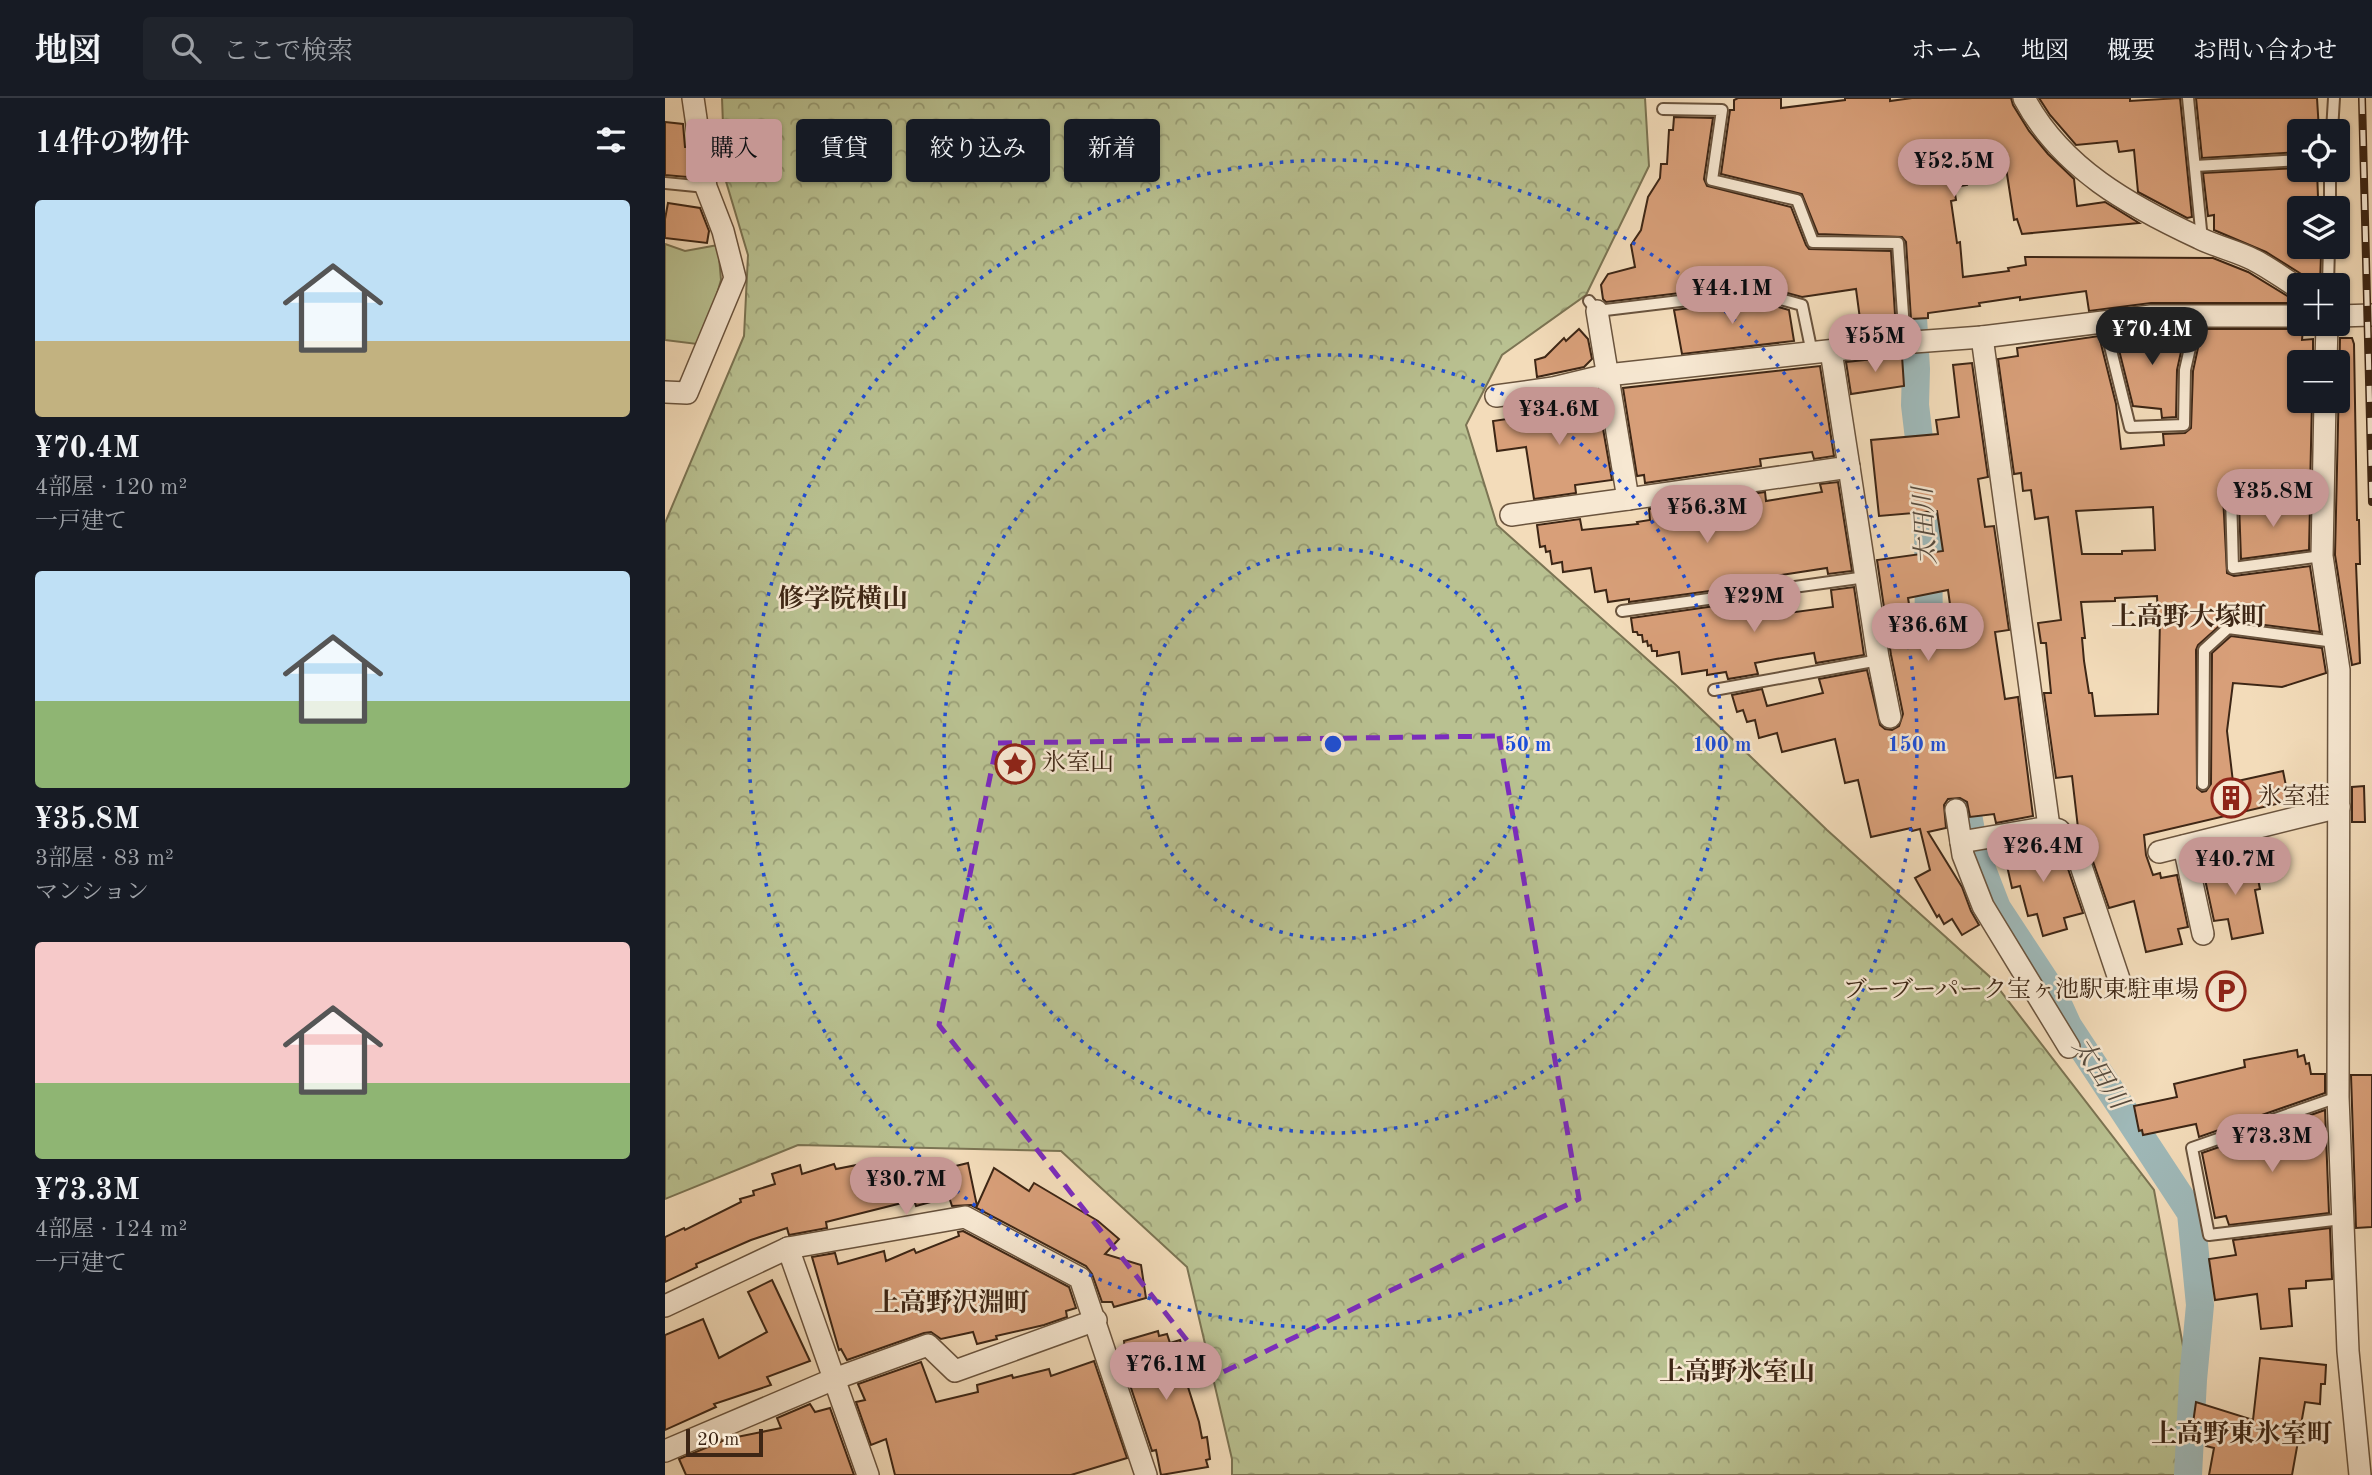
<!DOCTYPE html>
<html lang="ja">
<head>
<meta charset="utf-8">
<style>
	:root { --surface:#171b24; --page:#20242c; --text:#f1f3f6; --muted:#9ea1a6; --line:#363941; --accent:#c59692 }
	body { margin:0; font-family:"Old Standard TT","Noto Serif JP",serif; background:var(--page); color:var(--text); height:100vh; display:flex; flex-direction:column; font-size:26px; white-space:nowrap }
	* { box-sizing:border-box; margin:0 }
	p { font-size:23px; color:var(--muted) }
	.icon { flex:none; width:38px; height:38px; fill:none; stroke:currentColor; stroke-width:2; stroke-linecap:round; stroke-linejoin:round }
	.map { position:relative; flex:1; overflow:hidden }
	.details { display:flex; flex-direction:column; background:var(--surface); width:665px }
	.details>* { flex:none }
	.hud { position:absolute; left:21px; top:21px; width:665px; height:63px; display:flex; gap:14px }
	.buttons { position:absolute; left:1622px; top:21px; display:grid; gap:14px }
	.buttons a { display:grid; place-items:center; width:63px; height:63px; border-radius:7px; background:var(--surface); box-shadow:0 2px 5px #0004; font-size:35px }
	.scale { position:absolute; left:21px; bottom:18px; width:77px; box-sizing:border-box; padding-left:7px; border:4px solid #3d2615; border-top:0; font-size:19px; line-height:24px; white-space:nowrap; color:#3d2615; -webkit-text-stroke:5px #f7e8d2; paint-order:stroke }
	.price { position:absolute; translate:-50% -60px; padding:0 16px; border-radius:24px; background:var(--accent); color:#111; font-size:23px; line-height:46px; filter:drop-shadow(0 2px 4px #0008) }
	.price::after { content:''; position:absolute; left:50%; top:42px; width:21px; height:16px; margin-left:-10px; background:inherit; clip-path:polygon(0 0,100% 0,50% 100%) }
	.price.active { background:#222; color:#fff }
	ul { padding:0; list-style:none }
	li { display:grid; align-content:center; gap:14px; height:371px; padding:0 35px }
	li span { display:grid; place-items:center; height:217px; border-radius:7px; color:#555 }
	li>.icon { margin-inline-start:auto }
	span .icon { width:126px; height:126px; fill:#fffc; stroke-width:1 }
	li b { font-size:30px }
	h2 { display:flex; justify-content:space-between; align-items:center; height:84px; padding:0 35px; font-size:30px }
	.tag { padding:0 24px; border-radius:7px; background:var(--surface); box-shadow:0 2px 5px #0004; font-size:24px; line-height:63px }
	.tag.active { background:var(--accent); color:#111 }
	header { display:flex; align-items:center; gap:42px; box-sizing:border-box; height:98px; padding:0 35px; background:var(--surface); border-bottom:2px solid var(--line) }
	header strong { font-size:33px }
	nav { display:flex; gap:38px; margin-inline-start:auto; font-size:24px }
	.search { width:490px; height:63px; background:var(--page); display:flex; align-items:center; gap:18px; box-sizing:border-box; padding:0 24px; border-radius:7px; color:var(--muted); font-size:26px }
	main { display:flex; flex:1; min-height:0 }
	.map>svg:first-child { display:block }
</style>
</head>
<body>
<header>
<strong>地図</strong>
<div class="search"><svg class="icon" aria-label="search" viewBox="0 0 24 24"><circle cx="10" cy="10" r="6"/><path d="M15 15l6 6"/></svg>ここで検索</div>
<nav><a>ホーム</a><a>地図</a><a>概要</a><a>お問い合わせ</a></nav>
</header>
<main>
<section class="details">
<h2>14件の物件<svg class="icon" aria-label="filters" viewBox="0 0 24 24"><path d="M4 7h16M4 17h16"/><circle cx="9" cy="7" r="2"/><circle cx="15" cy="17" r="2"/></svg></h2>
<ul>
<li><span style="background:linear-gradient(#bfe0f5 65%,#c2b280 0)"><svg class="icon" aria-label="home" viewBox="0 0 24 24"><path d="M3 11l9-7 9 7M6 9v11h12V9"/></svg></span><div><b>¥70.4M</b><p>4部屋 · 120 m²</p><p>一戸建て</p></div></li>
<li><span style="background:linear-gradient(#bfe0f5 60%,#8fb573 0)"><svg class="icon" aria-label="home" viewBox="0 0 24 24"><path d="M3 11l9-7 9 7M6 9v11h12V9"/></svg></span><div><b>¥35.8M</b><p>3部屋 · 83 m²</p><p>マンション</p></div></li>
<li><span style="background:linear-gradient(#f6c9c9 65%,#8fb573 0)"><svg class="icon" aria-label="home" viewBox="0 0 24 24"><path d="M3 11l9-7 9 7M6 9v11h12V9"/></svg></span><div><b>¥73.3M</b><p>4部屋 · 124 m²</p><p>一戸建て</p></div></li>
</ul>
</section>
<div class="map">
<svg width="1707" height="1377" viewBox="0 0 1707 1377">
	<defs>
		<pattern id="forest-crowns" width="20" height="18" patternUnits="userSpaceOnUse" patternTransform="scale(1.75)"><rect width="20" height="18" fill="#b9c191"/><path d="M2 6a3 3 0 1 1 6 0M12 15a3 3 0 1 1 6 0" fill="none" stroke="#989d75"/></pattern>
	</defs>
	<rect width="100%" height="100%" fill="#f3dcba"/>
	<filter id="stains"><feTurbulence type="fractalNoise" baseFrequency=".00286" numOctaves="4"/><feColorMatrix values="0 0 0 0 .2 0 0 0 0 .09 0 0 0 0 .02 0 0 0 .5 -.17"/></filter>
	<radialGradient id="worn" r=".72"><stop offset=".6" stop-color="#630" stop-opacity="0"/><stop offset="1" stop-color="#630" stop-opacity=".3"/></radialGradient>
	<path fill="#b9c191" stroke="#7b7453" stroke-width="2" d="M0,146L20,153L53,147L56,182L46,217L32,246L0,242Z"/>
	<path fill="url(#forest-crowns)" stroke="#7b7453" stroke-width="2" d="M57,0H980L984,68L921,197L837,257L801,327L832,427L1011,587L1162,732L1324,878L1489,1092L1521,1264L1522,1377H567V1361L522,1169L396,1053L133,1047L0,1101V425L79,238L83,157L60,80Z"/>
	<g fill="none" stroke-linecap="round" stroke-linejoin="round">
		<g stroke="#9fb9b9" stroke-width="28">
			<path d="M1246,185L1251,271L1250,307L1263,416L1264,548L1268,577"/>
			<path d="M1293,666L1310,753L1332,810L1388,895L1403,928L1526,1115L1535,1207L1528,1282L1523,1377"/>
		</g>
	</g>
	<g fill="#d89f79" stroke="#3d2615" stroke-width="2" fill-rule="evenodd">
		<path d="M1073,0H1116V10L1180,2V0H1225V3L1247,0H1346L1348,7L1364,33L1383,56L1409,81L1412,108L1440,104L1474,125L1357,136L1352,121L1349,122L1340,63L1299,72L1302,87L1289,89L1291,102L1286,103L1292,145L1295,144L1298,179L1344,173L1343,170L1361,167L1360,159L1548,160L1583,174L1629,202L1626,205H1486L1424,213L1421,193L1355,202V199L1314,205L1315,208L1263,215V220L1246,221L1241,144L1237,139L1153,136L1137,96L1056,76L1065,12H1069V2Z"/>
		<path d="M1374,0H1465V3L1515,0L1527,119L1522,120L1473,94L1469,52L1454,54L1452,43L1411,47L1385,17Z"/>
		<path d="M1531,0H1652L1654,33H1634V54L1537,60Z"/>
		<path d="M1009,19L1048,20L1039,81L1042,88L1126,109L1141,147L1144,151L1226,153L1231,232L1197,236L1191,191L1137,199L1089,186L941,204L938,201L936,187L943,176L970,169L966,147L976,132L983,99L995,80L996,66H1002L1004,32H1008Z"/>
		<path d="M0,24L18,26L20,49H22L24,62L22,79L0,77Z"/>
		<path d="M1634,70V72H1652L1653,99H1650L1651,110H1634V154H1636L1637,158L1656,157L1655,185H1646L1641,179L1601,154L1549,132V117L1543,118L1538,75Z"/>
		<path d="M3,105L35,110L44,133L42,145L0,140V121Z"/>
		<path d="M1089,202L1124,212L1129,243L1017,256L1009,212Z"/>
		<path d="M914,231L923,241L927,261L919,269L872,279L870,262L880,259L899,240L901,243Z"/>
		<path d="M1487,231H1521L1512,272L1511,319L1497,320L1496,311L1468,308L1450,236Z"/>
		<path d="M1537,231H1638L1637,242L1648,241V264H1634V303H1647L1645,392L1566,389L1560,393L1558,397L1562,475L1569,478L1645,468L1655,534L1561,522L1533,547L1531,552L1532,690L1537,694L1541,693L1546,686L1547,555L1566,538L1657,550L1661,575L1617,589L1568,585L1562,633L1568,684L1618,673L1624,703L1479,737L1481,757L1488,777L1495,775L1496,780L1512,777L1523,829L1513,831L1517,846L1481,854L1469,803L1444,810L1424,752L1410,731L1413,730L1407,678L1391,680L1379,595H1386L1381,545H1376L1373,525L1396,522L1383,419L1370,421L1366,392L1358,393L1356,375L1349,376L1333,261L1353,258L1352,250L1434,238L1451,306L1456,351L1499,347L1498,336L1520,335L1526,330L1528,273ZM1488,409L1490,452L1457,453V456H1417L1411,413ZM1492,498L1493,521H1495L1493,616L1430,618L1427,595H1424L1419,563L1417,540H1420L1416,504L1450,503V500Z"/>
		<path d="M1675,240H1687L1689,246L1692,422H1694L1695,466H1691L1695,565L1687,567L1670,457Z"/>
		<path d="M1237,258L1239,288L1186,296L1181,264Z"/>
		<path d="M1307,265L1323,379L1313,381L1320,429L1329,428L1344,532L1330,534L1340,601L1353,599L1368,718L1331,725L1329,716L1305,719L1302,704L1295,700L1283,701L1279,707L1281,730L1263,734L1297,789L1306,813L1314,827L1297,837L1287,821L1279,826L1274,817L1272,819L1250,780L1265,772L1255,731L1247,733L1246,730L1206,739L1193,682L1180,685L1170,641L1117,654L1112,635L1094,640L1090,622L1082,624L1078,612L1072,614L1067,597L1097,591L1102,608L1158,595L1154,581L1202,572L1215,627L1220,631L1227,632L1234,628L1238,616L1226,557L1212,462L1278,453L1272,413L1214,418L1206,342L1273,336L1271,322L1294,319L1288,267ZM1283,492L1289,535L1250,543L1243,500Z"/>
		<path d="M1155,268L1169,358L1149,361L1147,354L1095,361L1096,368L980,385L979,377L972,378L958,290Z"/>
		<path d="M933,302L947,382L910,387L911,395L869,401L861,349L832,353L828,323L876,316L875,305L887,303L881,310Z"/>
		<path d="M1173,384L1187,473L1163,476L1162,470L1110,478L1111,484L964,504V501L943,504L941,492L930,494L926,470L898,474L897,464L887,466L885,453L881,454L880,448L875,449L872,427L915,421L917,432L973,426L972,424L985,422L984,411L1100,394L1101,403L1157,394L1155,386Z"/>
		<path d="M1574,405L1645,407L1644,452L1576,461Z"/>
		<path d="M1189,489L1199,557L1151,565L1149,555L1111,561L1090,565L1093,576L1063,581L1061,574L1042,577V572L1017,576L1014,554L992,558V553H987L986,547L983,548L982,543L978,544L977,537H973L972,534H968L966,520L1113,499L1116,516L1168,509L1166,492Z"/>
		<path d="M1699,688L1700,724H1687V689Z"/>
		<path d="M1383,742L1400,762L1418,815L1399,820L1402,831L1378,838L1372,816L1363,818L1355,788L1347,790L1338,750Z"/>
		<path d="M1589,761L1595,791L1590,792L1598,835L1567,841L1563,821L1549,823L1538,772Z"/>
		<path d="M1632,952L1633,959L1639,957L1641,966L1644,965L1646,976H1660V995L1534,1039L1531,1026L1478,1037L1477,1032L1474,1033L1469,1008L1512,999L1509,986L1580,969L1579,962Z"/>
		<path d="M1686,977H1707V1129L1691,1130Z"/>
		<path d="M1660,1012L1664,1115L1564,1127L1561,1118L1550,1120L1537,1055Z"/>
		<path d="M202,1065L204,1074L236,1066L238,1075L269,1066L270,1073L303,1065L312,1108L329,1070L364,1093L369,1085L433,1123L454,1141L440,1156L476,1167L481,1200L449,1209L447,1204H437L427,1176L421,1168L306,1107L287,1108L284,1099L251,1108L249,1102L161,1124L162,1130L124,1137L122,1130L86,1142L31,1166L32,1169L0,1184V1139L19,1130L20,1132L76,1104L75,1101L89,1097L88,1093L110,1086L107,1076L135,1067L137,1076L169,1066L171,1071Z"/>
		<path d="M1665,1130L1667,1181L1641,1183V1190L1624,1191L1627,1228L1596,1231L1592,1196L1550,1202L1544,1161L1571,1157L1568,1142Z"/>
		<path d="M298,1133L404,1189L411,1210L401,1213L402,1219L379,1227L331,1238L332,1241L312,1246L308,1234L276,1241L266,1234L259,1235L182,1262L176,1251L174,1252L147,1159L170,1155L173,1166L219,1153L221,1163L249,1151L251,1155L294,1138L293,1134Z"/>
		<path d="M107,1182L145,1263L102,1279L106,1287L49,1306L51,1309L0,1332V1237L38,1221L54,1260L102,1234L83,1194Z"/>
		<path d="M493,1233L494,1238L502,1236L505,1245L515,1242L529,1288L523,1289L534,1324L537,1340L542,1339L545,1361L541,1362L543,1369L496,1377L491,1352L487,1353L454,1254L460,1252L459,1243Z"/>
		<path d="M1595,1260L1661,1267L1660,1286H1656L1655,1306L1640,1304L1627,1377H1544L1549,1350L1541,1348L1546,1327L1528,1325L1531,1304L1588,1322Z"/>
		<path d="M429,1263L462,1360L406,1377H230L221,1341L206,1347L191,1304L200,1302L193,1286L256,1264L271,1304L313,1294L312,1287L347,1277L348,1280L384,1271L386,1278Z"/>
		<path d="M145,1306L150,1314L165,1310L189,1377H21L14,1361L62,1341L116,1330L112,1320Z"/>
	</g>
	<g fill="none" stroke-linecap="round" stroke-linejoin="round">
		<g stroke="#6a543e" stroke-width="14">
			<g id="service">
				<path d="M1523,0L1537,142"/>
				<path d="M998,11L1057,12L1047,82L1132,102L1148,144L1233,145L1240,245"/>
				<path d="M1667,33L1669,0"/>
				<path d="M1530,68L1634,62"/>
				<path d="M0,85L41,89"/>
				<path d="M1665,110V72"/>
				<path d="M1663,187L1664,149"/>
				<path d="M924,203L932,213L1090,194L1137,207L1147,255"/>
				<path d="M1439,224L1465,329L1519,327L1520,272L1532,219"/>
				<path d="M1657,458L1568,470L1566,397L1657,400"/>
				<path d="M957,513L1201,479"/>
				<path d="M1049,592L1214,562"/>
				<path d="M1538,686L1539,552L1563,530L1670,544"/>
				<path d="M1673,999L1527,1050L1544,1137L1677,1121"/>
			</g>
		</g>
		<g stroke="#6a543e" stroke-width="24">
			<g id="minor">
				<path d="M1359,0C1396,70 1465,108 1534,140C1552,149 1572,153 1589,162C1605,170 1619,181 1634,190"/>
				<path d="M932,213L963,401L1184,369L1166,253"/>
				<path d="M1673,218L1707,217"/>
				<path d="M1661,264L1662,226"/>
				<path d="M0,294L22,295L70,180L58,133L41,89L28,0"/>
				<path d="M831,298L888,290L942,277L1235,245L1317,239L1486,218H1634"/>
				<path d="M1660,303L1657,458L1674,572L1673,999L1683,1253L1695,1377"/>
				<path d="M1184,369L1213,559L1225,619"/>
				<path d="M846,417L963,401"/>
				<path d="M1291,712L1298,757L1318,808L1404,949"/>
				<path d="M1384,729L1394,732L1412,756L1454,881"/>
				<path d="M1296,744L1384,729L1317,239"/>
				<path d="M1519,748L1538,836"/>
				<path d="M1494,754L1674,709"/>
				<path d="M123,1150L203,1377"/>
				<path d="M0,1208L123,1150L300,1119L415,1180L481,1377"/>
				<path d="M0,1353L169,1281L263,1247L290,1273L431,1222"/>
			</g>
		</g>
		<use href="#service" stroke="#f7e8d2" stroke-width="10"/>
		<use href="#minor" stroke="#f7e8d2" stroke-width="21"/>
		<g stroke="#3d2615" stroke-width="8">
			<path id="rail" d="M1697,0L1707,404"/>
		</g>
		<use href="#rail" stroke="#f7e8d2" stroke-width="5" stroke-dasharray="16" stroke-linecap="butt"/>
	</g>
	<path fill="none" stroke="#7b2cbf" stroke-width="5" stroke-dasharray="14 9" stroke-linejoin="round" d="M834,638L914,1101L550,1278L274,927L332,645Z"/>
	<g fill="none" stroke="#1d4ed8" stroke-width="3.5" stroke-dasharray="3.5 7">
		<circle cx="668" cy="646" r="195"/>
		<circle cx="668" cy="646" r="389"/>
		<circle cx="668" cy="646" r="584"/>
	</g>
	<defs>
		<g id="sight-ring" transform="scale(2.0125)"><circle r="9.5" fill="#f7e8d2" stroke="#8f2418" stroke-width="1.5"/><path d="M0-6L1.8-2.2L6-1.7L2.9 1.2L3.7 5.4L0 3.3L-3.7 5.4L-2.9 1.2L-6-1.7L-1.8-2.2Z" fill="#8f2418"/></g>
		<g id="building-ring" transform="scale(2.0125)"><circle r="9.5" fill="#f7e8d2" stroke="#8f2418" stroke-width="1.5"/><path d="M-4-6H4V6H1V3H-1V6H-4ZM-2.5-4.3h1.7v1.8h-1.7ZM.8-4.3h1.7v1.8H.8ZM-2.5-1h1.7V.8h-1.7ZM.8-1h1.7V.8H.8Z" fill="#8f2418"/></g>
		<g id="parking-ring" transform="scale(2.0125)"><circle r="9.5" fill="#f7e8d2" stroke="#8f2418" stroke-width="1.5"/><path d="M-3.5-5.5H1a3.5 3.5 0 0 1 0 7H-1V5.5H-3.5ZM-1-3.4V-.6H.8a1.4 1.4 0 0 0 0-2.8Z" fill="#8f2418"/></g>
	</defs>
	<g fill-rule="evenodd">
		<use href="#sight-ring" x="350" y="666"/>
		<use href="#building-ring" x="1566" y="700"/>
		<use href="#parking-ring" x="1561" y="893"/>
	</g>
	<g text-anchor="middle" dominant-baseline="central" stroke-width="5" stroke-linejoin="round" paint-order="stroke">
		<g font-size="24" fill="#3d2615" stroke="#f7e8d2" text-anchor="start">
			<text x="377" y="666">氷室山</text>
			<text x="1593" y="700">氷室荘</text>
			<text x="1534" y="893" text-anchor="end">ブーブーパーク宝ヶ池駅東駐車場</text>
		</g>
		<g font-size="26" font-style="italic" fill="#564b3e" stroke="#f7e8d2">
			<text transform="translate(1261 428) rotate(-93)">太田川</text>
			<text transform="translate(1434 976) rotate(57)">太田川</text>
		</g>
		<g font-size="26" font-weight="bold" fill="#3d2615" stroke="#f7e8d2">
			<text x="178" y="502">修学院横山</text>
			<text x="1524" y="520">上高野大塚町</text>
			<text x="287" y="1206">上高野沢淵町</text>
			<text x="1072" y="1275">上高野氷室山</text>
			<text x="1577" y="1337">上高野東氷室町</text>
		</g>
	</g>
	<circle cx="668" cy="646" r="10" fill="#1d4ed8" stroke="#f7e8d2" stroke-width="3.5"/>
	<g font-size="21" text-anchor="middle" font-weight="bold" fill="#1d4ed8" stroke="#f7e8d2" stroke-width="5" stroke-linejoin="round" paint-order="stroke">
		<text x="863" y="653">50 m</text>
		<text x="1057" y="653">100 m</text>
		<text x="1252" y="653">150 m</text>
	</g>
	<rect width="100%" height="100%" filter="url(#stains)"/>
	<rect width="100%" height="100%" fill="url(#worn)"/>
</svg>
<div class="buttons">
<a><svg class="icon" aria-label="locate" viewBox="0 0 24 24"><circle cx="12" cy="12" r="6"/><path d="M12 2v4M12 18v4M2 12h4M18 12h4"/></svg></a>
<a><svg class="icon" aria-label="layers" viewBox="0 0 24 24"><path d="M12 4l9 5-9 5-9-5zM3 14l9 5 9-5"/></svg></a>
<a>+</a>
<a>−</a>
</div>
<div class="scale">20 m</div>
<b class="price" style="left:1289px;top:101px">¥52.5M</b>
<b class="price" style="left:1067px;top:228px">¥44.1M</b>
<b class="price active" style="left:1487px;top:269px">¥70.4M</b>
<b class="price" style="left:1210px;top:276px">¥55M</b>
<b class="price" style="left:894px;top:349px">¥34.6M</b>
<b class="price" style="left:1608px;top:431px">¥35.8M</b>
<b class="price" style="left:1042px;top:447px">¥56.3M</b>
<b class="price" style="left:1089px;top:536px">¥29M</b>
<b class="price" style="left:1263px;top:565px">¥36.6M</b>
<b class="price" style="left:1378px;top:786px">¥26.4M</b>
<b class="price" style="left:1570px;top:799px">¥40.7M</b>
<b class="price" style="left:1607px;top:1076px">¥73.3M</b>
<b class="price" style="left:241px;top:1119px">¥30.7M</b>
<b class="price" style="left:501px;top:1304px">¥76.1M</b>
<div class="hud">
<a class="tag active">購入</a>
<a class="tag">賃貸</a>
<a class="tag">絞り込み</a>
<a class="tag">新着</a>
</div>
</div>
</main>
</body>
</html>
